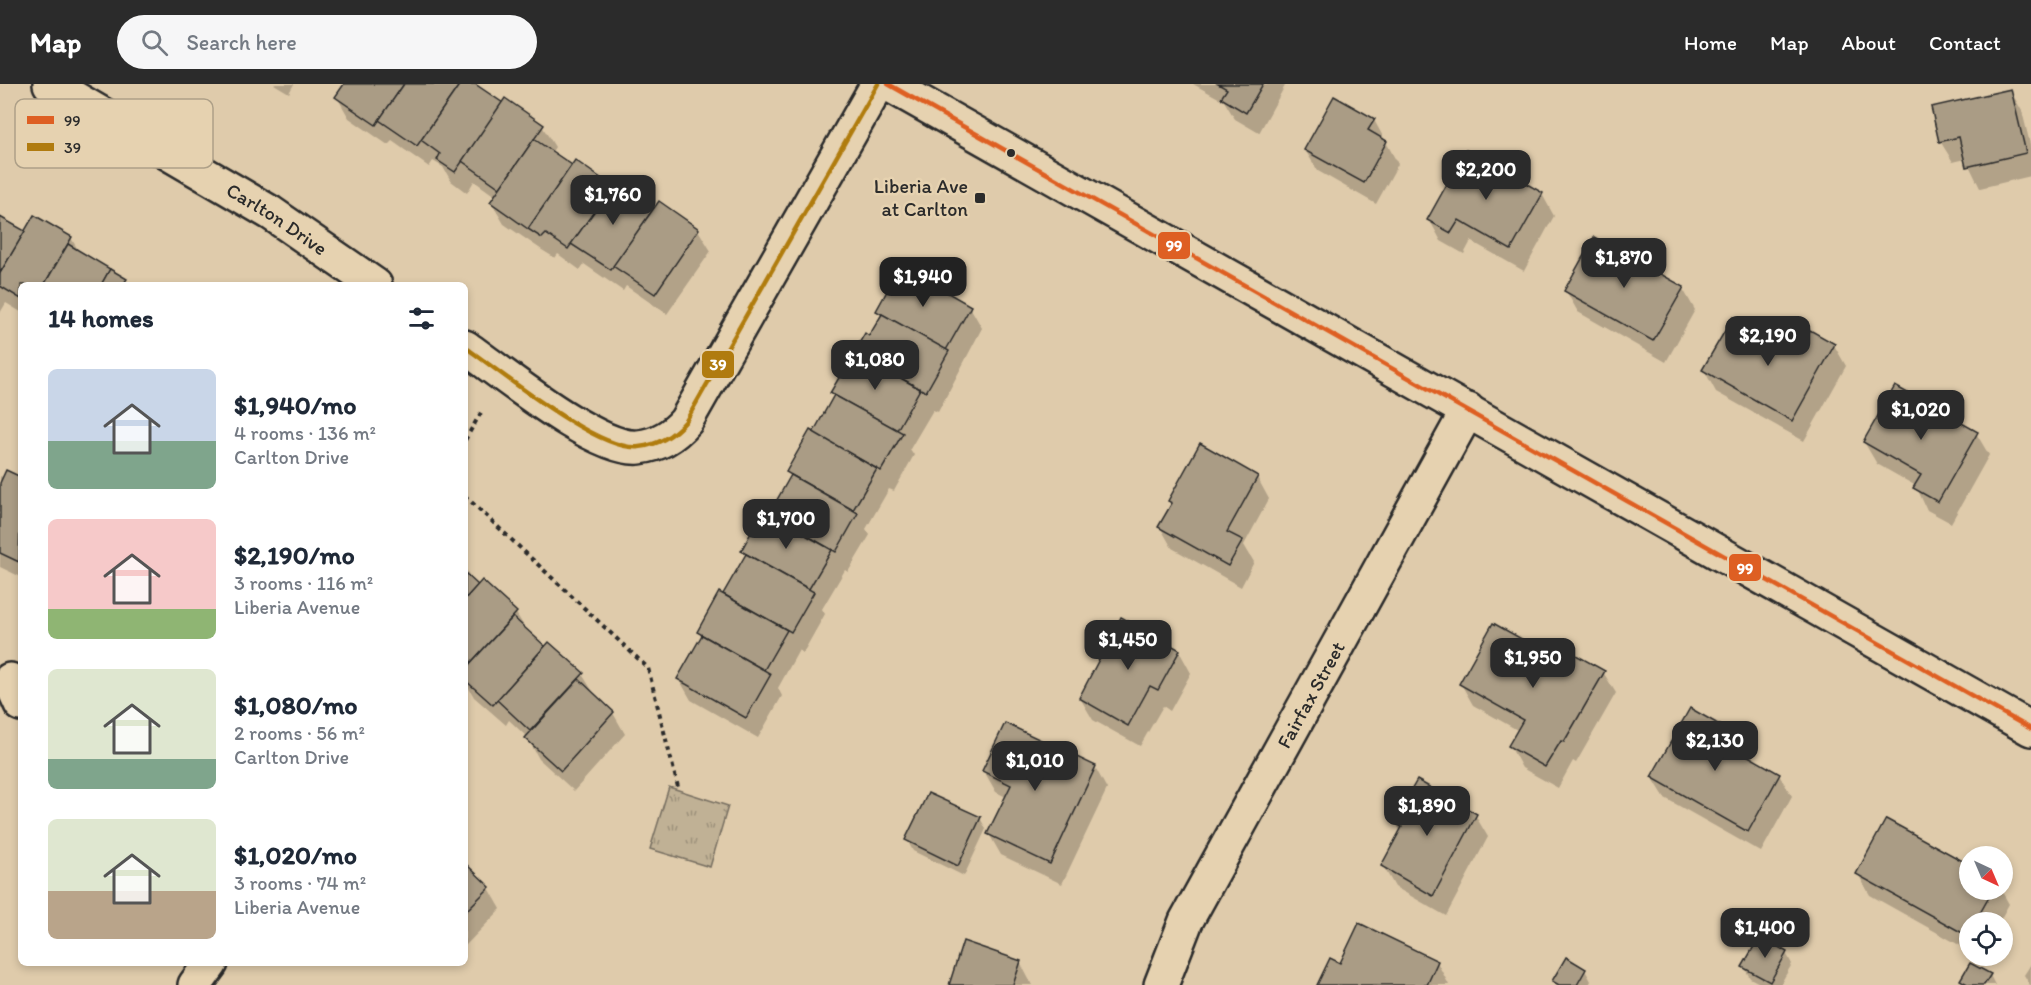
<!DOCTYPE html>
<html lang="en">
<head>
<meta charset="utf-8">
<style>
	:root { --surface:#fff; --page:#f6f6f7; --text:#1f2937; --muted:#747a83; --accent:#2b2b2b }
	body { margin:0; font-family:Itim,sans-serif; background:var(--page); color:var(--text); height:100vh; display:flex; flex-direction:column; font-size:22px; white-space:nowrap }
	* { box-sizing:border-box; margin:0 }
	p { font-size:20px; color:var(--muted) }
	.icon { flex:none; width:33px; height:33px; fill:none; stroke:currentColor; stroke-width:2; stroke-linecap:round; stroke-linejoin:round }
	.map { position:relative; flex:1; overflow:hidden }
	.panel { position:absolute; left:18px; top:198px; width:450px; height:684px; display:flex; flex-direction:column; background:var(--surface); border-radius:9px; box-shadow:0 3px 9px #0003 }
	.panel>* { flex:none }
	.needle { width:39px; rotate:136deg }
	.fabs { position:absolute; left:1959px; top:762px; display:grid; gap:12px }
	.fabs a { display:grid; place-items:center; width:54px; height:54px; border-radius:50%; background:var(--surface); box-shadow:0 3px 9px #0003; font-size:30px }
	.price { position:absolute; translate:-50% -51px; padding:0 14px; border-radius:12px; background:var(--accent); color:#fff; font-size:20px; line-height:39px; filter:drop-shadow(0 2px 3px #0008) }
	.price::after { content:''; position:absolute; left:50%; top:36px; width:18px; height:14px; margin-left:-9px; background:inherit; clip-path:polygon(0 0,100% 0,50% 100%) }
	.price.active { background:#222; color:#fff }
	ul { padding:0; list-style:none }
	li { display:flex; align-items:center; gap:18px; height:150px; padding:0 30px }
	li span { display:grid; place-items:center; flex:none; width:168px; height:120px; border-radius:9px; color:#555 }
	li>.icon { margin-inline-start:auto }
	span .icon { width:72px; height:72px; fill:#fffc; stroke-width:1 }
	li b { font-size:26px }
	h2 { display:flex; justify-content:space-between; align-items:center; height:72px; padding:0 30px; font-size:26px }
	header { display:flex; align-items:center; gap:36px; box-sizing:border-box; height:84px; padding:0 30px; background:var(--accent); color:#fff }
	header strong { font-size:28px }
	nav { display:flex; gap:33px; margin-inline-start:auto; font-size:21px }
	.search { width:420px; height:54px; background:var(--page); display:flex; align-items:center; gap:15px; box-sizing:border-box; padding:0 21px; border-radius:33px; color:var(--muted); font-size:22px }
	.map>svg:first-child { display:block }
</style>
</head>
<body>
<header>
<strong>Map</strong>
<div class="search"><svg class="icon" aria-label="search" viewBox="0 0 24 24"><circle cx="10" cy="10" r="6"/><path d="M15 15l6 6"/></svg>Search here</div>
<nav><a>Home</a><a>Map</a><a>About</a><a>Contact</a></nav>
</header>
<div class="map">
<svg width="2031" height="901" viewBox="0 0 2031 901">
	<defs>
		<pattern id="grass-tufts" width="24" height="20" patternUnits="userSpaceOnUse" patternTransform="scale(1.5)"><rect width="24" height="20" fill="#c0b195"/><path d="M3 7l-1-3M5 7V3M7 7l1-3M15 17l-1-3M17 17v-4M19 17l1-3" fill="none" stroke="#9c907a"/></pattern>
	</defs>
	<rect width="100%" height="100%" fill="#dfcbab"/>
	<filter id="ink" filterUnits="userSpaceOnUse"><feTurbulence type="fractalNoise" baseFrequency=".0167" numOctaves="2"/><feDisplacementMap in="SourceGraphic" scale="12" xChannelSelector="R" yChannelSelector="G"/><feConvolveMatrix kernelMatrix="1 2 1 2 8 2 1 2 1" color-interpolation-filters="sRGB"/></filter>
	<g filter="url(#ink)">
		<path fill="url(#grass-tufts)" stroke="#766e60" stroke-width="1.5" d="M669,703L728,722L710,783L650,765Z"/>
		<g fill="#0003">
			<path d="M274,0H294L289,9Z"/>
			<path d="M346,0H472L503,21L542,42L555,63L551,69L573,84L576,78L613,104L616,99L655,126L698,146L711,167L667,230L626,202L623,207L584,180L580,186L558,170L555,174L542,166L504,140L491,118L495,112L474,97L467,109L451,97L443,83L433,77L429,83L392,57L388,61L349,34L337,13Z"/>
			<path d="M1193,0H1286L1259,49L1235,35L1224,17Z"/>
			<path d="M2010,6L2022,27L2031,64V92L1980,104L1966,75L1953,78L1940,57Z"/>
			<path d="M1374,36L1398,80L1376,120L1318,87L1305,66Z"/>
			<path d="M1542,110L1554,132L1524,187L1471,157L1464,170L1441,157L1429,135Z"/>
			<path d="M0,134L25,149L71,154L80,169L126,196L129,201H21V228L6,219L0,229Z"/>
			<path d="M1683,205L1695,226L1666,278L1578,228L1566,207Z"/>
			<path d="M970,223L982,244L938,328L933,326L910,365L914,371L894,407L889,405L866,445L870,451L848,488L845,486L822,525L825,530L803,569L799,566L778,604L782,612L758,654L691,616L679,595L702,554L699,548L724,513L746,473L743,467L769,432L791,394L788,388L813,351L835,313L832,309L865,251L870,253L882,233L878,227Z"/>
			<path d="M1834,261L1846,282L1804,357L1716,308L1704,286L1798,271Z"/>
			<path d="M1976,349L1989,371L1951,439L1927,426L1916,402L1877,380L1864,358Z"/>
			<path d="M7,388L21,395V493L0,483V392L4,394Z"/>
			<path d="M1257,393L1269,415L1244,461L1254,478L1241,503L1172,464L1160,443L1173,421L1170,417Z"/>
			<path d="M465,484L473,498L516,529L528,549L582,590L595,611L613,629L625,650L574,707L539,675L527,653L509,636L506,641L474,613L465,597Z"/>
			<path d="M1179,567L1191,589L1170,627L1163,622L1140,662L1093,636L1080,614Z"/>
			<path d="M1553,574L1603,588L1616,609L1576,679L1573,677L1558,704L1522,684L1510,662L1519,647L1473,621L1461,600Z"/>
			<path d="M1733,650L1746,671L1779,691L1792,712L1761,768L1665,714L1652,693Z"/>
			<path d="M1095,683L1107,705L1062,800L1001,771L989,750L1006,713L996,708L984,687Z"/>
			<path d="M1475,731L1488,753L1446,832L1395,803L1383,782L1401,748L1395,738Z"/>
			<path d="M980,734L986,745L964,792L913,767L907,756Z"/>
			<path d="M465,781L489,804L501,825L465,862Z"/>
			<path d="M1858,790L1970,806H2001L2009,820L1999,838H1970V867L1870,811Z"/>
			<path d="M1786,869L1792,880L1780,901H1763L1750,894L1744,883Z"/>
			<path d="M1020,878L1032,901H951Z"/>
			<path d="M1437,878L1449,901H1319L1341,881Z"/>
			<path d="M2031,880V901H2030L2024,891Z"/>
			<path d="M1585,886L1591,897L1589,901H1556L1554,897Z"/>
			<path d="M1990,891L1995,901H1965L1962,896Z"/>
		</g>
		<g fill="#aa9c85" stroke="#2b2b2b" stroke-width="1.5">
			<path d="M344,0H404L376,41L335,13Z"/>
			<path d="M404,0H460L417,62L379,36Z"/>
			<path d="M460,0H475L503,19L455,88L437,76L440,70L421,56Z"/>
			<path d="M1218,0H1263L1246,29L1221,14L1227,5Z"/>
			<path d="M2011,5L2026,69L1966,83L1959,53L1939,58L1931,23Z"/>
			<path d="M1334,12L1375,35L1368,46L1387,57L1364,99L1304,66Z"/>
			<path d="M505,14L544,41L500,104L462,77Z"/>
			<path d="M534,55L572,81L528,145L490,118Z"/>
			<path d="M1466,66L1543,109L1511,166L1459,136L1451,149L1427,136Z"/>
			<path d="M575,76L612,102L568,165L546,150L542,154L528,145Z"/>
			<path d="M616,97L654,124L611,186L571,160Z"/>
			<path d="M659,117L699,145L655,210L613,182Z"/>
			<path d="M34,131L72,153L44,201H21V215L0,202V189Z"/>
			<path d="M0,133L25,147L0,189Z"/>
			<path d="M1594,153L1684,203L1653,257L1564,207Z"/>
			<path d="M68,160L110,185L101,201H44Z"/>
			<path d="M901,182L971,222L946,266L876,227Z"/>
			<path d="M110,185L127,195L124,199L127,201H101Z"/>
			<path d="M882,230L949,267L926,308L854,268L865,249L869,252Z"/>
			<path d="M1733,233L1797,269L1810,246L1835,260L1792,337L1702,286Z"/>
			<path d="M854,268L920,305L897,346L830,309Z"/>
			<path d="M1895,302L1978,348L1938,418L1913,404L1921,391L1863,358Z"/>
			<path d="M834,311L903,349L881,387L813,349Z"/>
			<path d="M810,346L877,385L853,426L786,388Z"/>
			<path d="M1200,359L1258,392L1227,448L1243,456L1228,482L1158,443L1172,419L1168,417Z"/>
			<path d="M6,386L21,393L19,478L0,469V399Z"/>
			<path d="M791,391L858,429L836,468L769,430Z"/>
			<path d="M763,427L832,466L809,505L741,467Z"/>
			<path d="M746,470L814,508L791,548L723,510Z"/>
			<path d="M465,489L478,501L465,515Z"/>
			<path d="M482,496L517,528L465,585V515Z"/>
			<path d="M719,508L787,546L764,586L697,548Z"/>
			<path d="M513,533L545,562L493,621L465,596V585Z"/>
			<path d="M1121,533L1180,566L1158,606L1150,602L1128,642L1079,614Z"/>
			<path d="M1493,539L1552,572L1558,561L1605,587L1564,658L1561,657L1545,683L1508,662L1523,636L1459,600Z"/>
			<path d="M702,551L771,590L746,634L677,595Z"/>
			<path d="M549,558L584,589L530,647L497,616Z"/>
			<path d="M579,595L614,628L561,687L525,654Z"/>
			<path d="M1690,624L1734,649L1727,660L1780,690L1748,748L1651,693Z"/>
			<path d="M1005,639L1096,682L1050,780L987,750L1011,701L982,687Z"/>
			<path d="M1417,696L1477,730L1433,812L1381,782L1402,743L1393,738Z"/>
			<path d="M928,709L981,733L958,782L905,756Z"/>
			<path d="M1886,735L1970,781V806H1993L1975,838H1970L1968,852L1856,790Z"/>
			<path d="M465,779L490,803L465,828Z"/>
			<path d="M1359,839L1438,877L1427,901H1317L1330,874L1340,879Z"/>
			<path d="M1760,852L1787,868L1770,898L1742,883Z"/>
			<path d="M963,857L1021,877L1013,901H949Z"/>
			<path d="M1566,873L1586,885L1577,901H1559L1552,897Z"/>
			<path d="M1970,879L1991,890L1984,901H1969L1960,896Z"/>
		</g>
		<g fill="none" stroke-linecap="round" stroke-linejoin="round">
			<g stroke="#2b2b2b" stroke-width="38">
				<g id="minor">
					<path id="s1" d="M50,0L271,129L375,201"/>
					<path d="M465,263C501,288 598,368 639,363C658,361 674,351 686,337L878,0"/>
					<path d="M10,596L21,620"/>
					<path d="M195,901L211,879"/>
					<path id="s2" d="M1161,901L1186,837L1468,326"/>
				</g>
			</g>
			<g stroke="#2b2b2b" stroke-width="38">
				<path id="major" d="M888,0L2031,645"/>
			</g>
			<g stroke="#2b2b2b" stroke-width="4" stroke-dasharray="4.5 4.5" stroke-linecap="butt">
				<path d="M465,356L482,327"/>
				<path d="M465,412L648,584L679,707"/>
			</g>
			<use href="#minor" stroke="#e6d2b0" stroke-width="33"/>
			<use href="#major" stroke="#e6d2b0" stroke-width="33"/>
			<g stroke="#e6d2b0" stroke-width="9">
				<path id="bus-1" d="M888,0L2031,645"/>
			</g>
			<g stroke="#e6d2b0" stroke-width="9">
				<path id="bus-2" d="M465,263C501,288 598,368 639,363C658,361 674,351 686,337L878,0"/>
			</g>
			<use href="#bus-1" stroke="#de5f23" stroke-width="4.5"/>
			<use href="#bus-2" stroke="#b07b0f" stroke-width="4.5"/>
		</g>
	</g>
	<g fill="#2b2b2b" stroke="#e6d2b0" stroke-width="2">
		<circle cx="1011" cy="69" r="5"/>
		<rect x="974" y="108" width="12" height="12" rx="3"/>
	</g>
	<g text-anchor="middle" dominant-baseline="central" stroke-width="5" stroke-linejoin="round" paint-order="stroke">
		<g font-size="20" fill="#2b2b2b" stroke="#e6d2b0" text-anchor="end">
			<text x="968" y="102">Liberia Ave<tspan x="968" dy="23">at Carlton</tspan></text>
		</g>
		<g font-size="20" fill="#2b2b2b" stroke="#e6d2b0">
			<text stroke="none"><textPath href="#s1" startOffset="264">Carlton Drive</textPath></text>
			<text stroke="none"><textPath href="#s2" startOffset="327">Fairfax Street</textPath></text>
		</g>
	</g>
	<rect x="15" y="15" width="198" height="69" rx="9" fill="#e6d2b0" stroke="#aea088" stroke-width="1.5"/>
	<rect x="27" y="32" width="27" height="8" fill="#de5f23"/>
	<rect x="27" y="59" width="27" height="8" fill="#b07b0f"/>
	<g font-size="16" fill="#2b2b2b">
		<text x="64" y="42">99</text>
		<text x="64" y="69">39</text>
	</g>
	<g stroke="#e6d2b0" stroke-width="2">
		<rect x="1157" y="147" width="34" height="29" rx="6" fill="#de5f23"/>
		<rect x="701" y="266" width="34" height="29" rx="6" fill="#b07b0f"/>
		<rect x="1728" y="469" width="34" height="29" rx="6" fill="#de5f23"/>
	</g>
	<g font-size="16" text-anchor="middle" font-weight="bold" fill="#fff">
		<text x="1174" y="167">99</text>
		<text x="718" y="286">39</text>
		<text x="1745" y="490">99</text>
	</g>
</svg>
<div class="fabs">
<a><svg class="needle" viewBox="-14 -14 28 28"><path d="M0-13l5 13h-10z" fill="#e53935"/><path d="M0 13l5-13h-10z" fill="#747a83"/></svg></a>
<a><svg class="icon" aria-label="locate" viewBox="0 0 24 24"><circle cx="12" cy="12" r="6"/><path d="M12 2v4M12 18v4M2 12h4M18 12h4"/></svg></a>
</div>
<b class="price" style="left:1486px;top:117px">$2,200</b>
<b class="price" style="left:613px;top:142px">$1,760</b>
<b class="price" style="left:1624px;top:205px">$1,870</b>
<b class="price active" style="left:923px;top:224px">$1,940</b>
<b class="price" style="left:1768px;top:283px">$2,190</b>
<b class="price" style="left:875px;top:307px">$1,080</b>
<b class="price" style="left:1921px;top:357px">$1,020</b>
<b class="price" style="left:786px;top:466px">$1,700</b>
<b class="price" style="left:1128px;top:587px">$1,450</b>
<b class="price" style="left:1533px;top:605px">$1,950</b>
<b class="price" style="left:1715px;top:688px">$2,130</b>
<b class="price" style="left:1035px;top:708px">$1,010</b>
<b class="price" style="left:1427px;top:753px">$1,890</b>
<b class="price" style="left:1765px;top:875px">$1,400</b>
<section class="panel">
<h2>14 homes<svg class="icon" aria-label="filters" viewBox="0 0 24 24"><path d="M4 7h16M4 17h16"/><circle cx="9" cy="7" r="2"/><circle cx="15" cy="17" r="2"/></svg></h2>
<ul>
<li><span style="background:linear-gradient(#c9d6e8 60%,#7fa58c 0)"><svg class="icon" aria-label="home" viewBox="0 0 24 24"><path d="M3 11l9-7 9 7M6 9v11h12V9"/></svg></span><div><b>$1,940/mo</b><p>4 rooms · 136 m²</p><p>Carlton Drive</p></div></li>
<li><span style="background:linear-gradient(#f6c9c9 75%,#8fb573 0)"><svg class="icon" aria-label="home" viewBox="0 0 24 24"><path d="M3 11l9-7 9 7M6 9v11h12V9"/></svg></span><div><b>$2,190/mo</b><p>3 rooms · 116 m²</p><p>Liberia Avenue</p></div></li>
<li><span style="background:linear-gradient(#dfe7d0 75%,#7fa58c 0)"><svg class="icon" aria-label="home" viewBox="0 0 24 24"><path d="M3 11l9-7 9 7M6 9v11h12V9"/></svg></span><div><b>$1,080/mo</b><p>2 rooms · 56 m²</p><p>Carlton Drive</p></div></li>
<li><span style="background:linear-gradient(#dfe7d0 60%,#b9a48a 0)"><svg class="icon" aria-label="home" viewBox="0 0 24 24"><path d="M3 11l9-7 9 7M6 9v11h12V9"/></svg></span><div><b>$1,020/mo</b><p>3 rooms · 74 m²</p><p>Liberia Avenue</p></div></li>
</ul>
</section>
</div>
</body>
</html>
